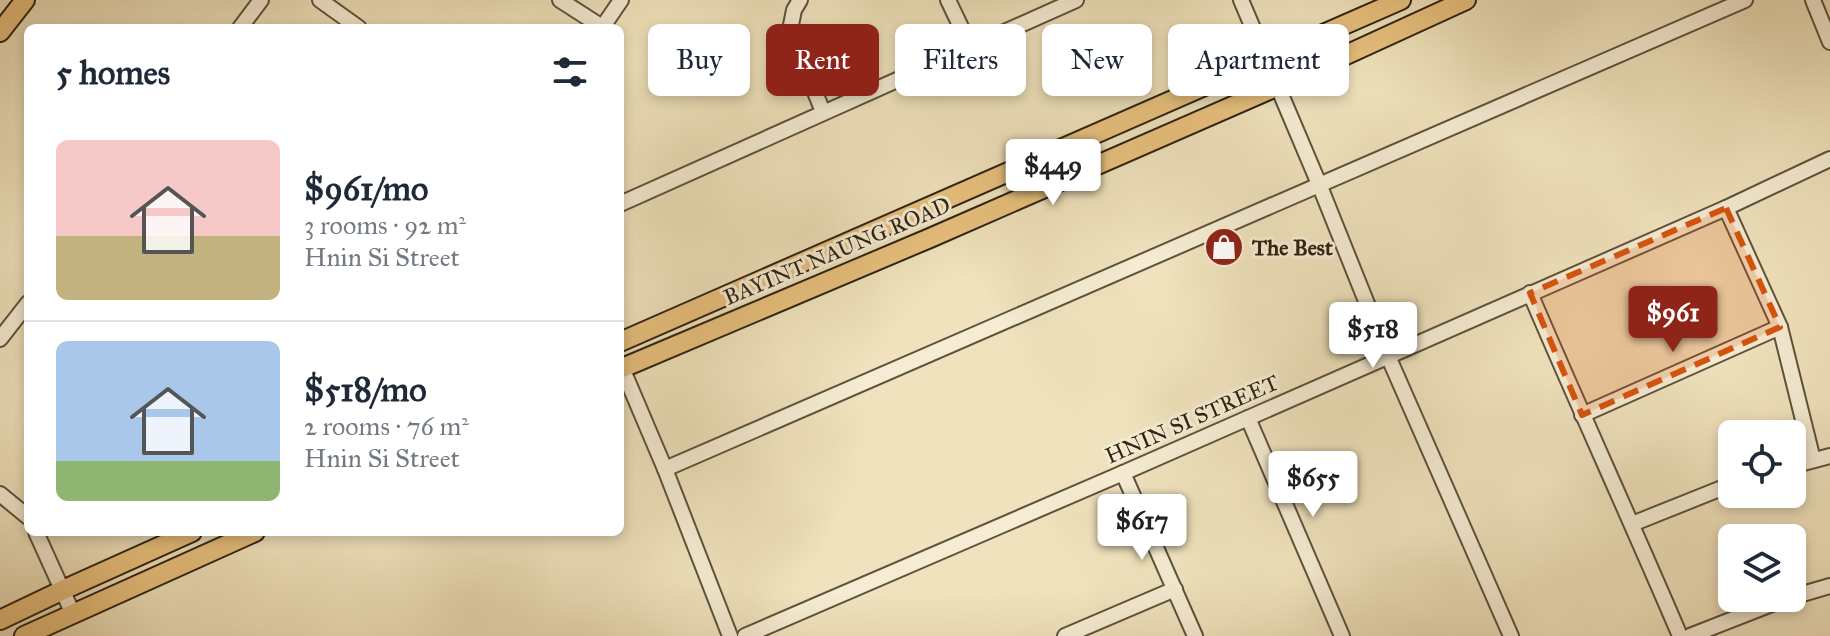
<!DOCTYPE html>
<html lang="en">
<head>
<meta charset="utf-8">
<style>
	:root { --surface:#fff; --page:#f6f6f7; --text:#1f2937; --muted:#747a83; --line:#e0e1e3; --accent:#8f2418 }
	body { margin:0; font-family:"IM FELL Great Primer",serif; background:var(--page); color:var(--text); height:100vh; display:flex; flex-direction:column; font-size:30px; white-space:nowrap }
	* { box-sizing:border-box; margin:0 }
	p { font-size:26px; color:var(--muted) }
	.icon { flex:none; width:44px; height:44px; fill:none; stroke:currentColor; stroke-width:2; stroke-linecap:round; stroke-linejoin:round }
	.map { position:relative; flex:1; overflow:hidden }
	.details { position:absolute; left:24px; top:24px; width:600px; height:512px; display:flex; flex-direction:column; background:var(--surface); border-radius:12px; box-shadow:0 4px 12px #0003 }
	.details>* { flex:none }
	.top-card { position:absolute; left:648px; top:24px; width:760px; height:72px; display:flex; gap:16px }
	.controls { position:absolute; left:1718px; top:420px; display:grid; gap:16px }
	.controls a { display:grid; place-items:center; width:88px; height:88px; border-radius:12px; background:var(--surface); box-shadow:0 4px 12px #0003; font-size:40px }
	.price { position:absolute; translate:-50% -68px; padding:0 18px; border-radius:8px; background:#fff; color:#222; font-size:26px; line-height:52px; filter:drop-shadow(0 2px 4px #0008) }
	.price::after { content:''; position:absolute; left:50%; top:48px; width:24px; height:18px; margin-left:-12px; background:inherit; clip-path:polygon(0 0,100% 0,50% 100%) }
	.price.active { background:var(--accent); color:#fff }
	ul { padding:0; list-style:none }
	li { display:flex; align-items:center; gap:24px; height:200px; padding:0 32px }
	li+li { border-top:2px solid var(--line) }
	li span { display:grid; place-items:center; flex:none; width:224px; height:160px; border-radius:12px; color:#555 }
	li>.icon { margin-inline-start:auto }
	span .icon { width:96px; height:96px; fill:#fffc; stroke-width:1 }
	li b { font-size:34px }
	h2 { display:flex; justify-content:space-between; align-items:center; height:96px; padding:0 32px; font-size:34px }
	.tag { padding:0 28px; border-radius:12px; background:var(--surface); box-shadow:0 4px 12px #0003; font-size:28px; line-height:72px }
	.tag.active { background:var(--accent); color:#fff }
	.map>svg:first-child { display:block }
</style>
</head>
<body>
<div class="map">
<svg width="1830" height="636" viewBox="0 0 1830 636">
	<rect width="100%" height="100%" fill="#efe2bc"/>
	<filter id="stains"><feTurbulence type="fractalNoise" baseFrequency=".0025" numOctaves="4"/><feColorMatrix values="0 0 0 0 .2 0 0 0 0 .09 0 0 0 0 .02 0 0 0 .5 -.17"/></filter>
	<radialGradient id="worn" r=".72"><stop offset=".6" stop-color="#630" stop-opacity="0"/><stop offset="1" stop-color="#630" stop-opacity=".3"/></radialGradient>
	<g fill="none" stroke-linecap="round" stroke-linejoin="round">
		<g stroke="#5e523c" stroke-width="18">
			<g id="minor">
				<path d="M320,0L359,28"/>
				<path d="M560,0L602,27"/>
				<path d="M800,0L794,10L790,30L823,112"/>
				<path d="M948,0L970,46"/>
				<path d="M1241,0L1319,184L1388,356L1511,636"/>
				<path d="M1813,0L1830,42"/>
				<path d="M240,28L261,0"/>
				<path d="M602,28L621,0"/>
				<path d="M620,204L1076,0"/>
				<path d="M1726,208L1780,327L1813,460"/>
				<path d="M1530,293C1579,408 1631,521 1680,636"/>
				<path d="M0,339L28,303"/>
				<path d="M620,363L665,469L730,636"/>
				<path d="M1582,415L1780,327"/>
				<path d="M1248,418L1342,636"/>
				<path d="M1792,466L1830,456"/>
				<path d="M665,469L1745,0"/>
				<path d="M1123,473L1195,636"/>
				<path d="M0,494L28,517"/>
				<path d="M1632,524L1732,484"/>
				<path d="M36,532L73,614"/>
				<path d="M1792,597L1830,586"/>
				<path d="M745,636L1123,473L1726,208L1830,159"/>
				<path d="M1065,636L1175,589"/>
				<path d="M1690,636L1787,598"/>
			</g>
		</g>
		<g stroke="#2e2212" stroke-width="22">
			<g id="major">
				<path d="M0,32L25,0"/>
				<path d="M620,342L1401,0"/>
				<path d="M620,369L930,238L1276,87L1466,0"/>
				<path d="M0,620L63,590L192,532"/>
				<path d="M24,636L255,532"/>
			</g>
		</g>
		<use href="#minor" stroke="#f5ecd3" stroke-width="14"/>
		<use href="#major" stroke="#e8c17e" stroke-width="18"/>
	</g>
	<path fill="#d5540d" fill-opacity="0.2" stroke="#d5540d" stroke-width="6" stroke-dasharray="16 10" stroke-linejoin="round" d="M1726,208L1780,327L1582,415L1530,293Z"/>
	<defs>
		<g id="shop-disc" transform="scale(2)"><circle r="9.5" fill="#8f2418" stroke="#f5ecd3"/><path d="M-5-2.5h2.3a2.7 3.5 0 0 1 5.4 0H5L5.5 6h-11ZM-1.5-2.5h3a1.5 2.3 0 0 0-3 0Z" fill="#fff"/></g>
	</defs>
	<g fill-rule="evenodd">
		<use href="#shop-disc" x="1224" y="247"/>
	</g>
	<g text-anchor="middle" dominant-baseline="central" stroke-width="6" stroke-linejoin="round" paint-order="stroke">
		<g font-size="22" font-weight="bold" fill="#2e2212" stroke="#f5ecd3" text-anchor="start">
			<text x="1252" y="247">The Best</text>
		</g>
		<g font-size="22" fill="#2e2212" stroke="#f5ecd3">
			<text transform="translate(837 251) rotate(-23)">BAYINT NAUNG ROAD</text>
			<text transform="translate(1192 419) rotate(-24)">HNIN SI STREET</text>
		</g>
	</g>
	<rect width="100%" height="100%" filter="url(#stains)"/>
	<rect width="100%" height="100%" fill="url(#worn)"/>
</svg>
<div class="controls">
<a><svg class="icon" aria-label="locate" viewBox="0 0 24 24"><circle cx="12" cy="12" r="6"/><path d="M12 2v4M12 18v4M2 12h4M18 12h4"/></svg></a>
<a><svg class="icon" aria-label="layers" viewBox="0 0 24 24"><path d="M12 4l9 5-9 5-9-5zM3 14l9 5 9-5"/></svg></a>
</div>
<b class="price" style="left:1053px;top:207px">$449</b>
<b class="price active" style="left:1673px;top:354px">$961</b>
<b class="price" style="left:1373px;top:370px">$518</b>
<b class="price" style="left:1313px;top:519px">$655</b>
<b class="price" style="left:1142px;top:562px">$617</b>
<div class="top-card">
<a class="tag">Buy</a>
<a class="tag active">Rent</a>
<a class="tag">Filters</a>
<a class="tag">New</a>
<a class="tag">Apartment</a>
</div>
<section class="details">
<h2>5 homes<svg class="icon" aria-label="filters" viewBox="0 0 24 24"><path d="M4 7h16M4 17h16"/><circle cx="9" cy="7" r="2"/><circle cx="15" cy="17" r="2"/></svg></h2>
<ul>
<li><span style="background:linear-gradient(#f6c9c9 60%,#c2b280 0)"><svg class="icon" aria-label="home" viewBox="0 0 24 24"><path d="M3 11l9-7 9 7M6 9v11h12V9"/></svg></span><div><b>$961/mo</b><p>3 rooms · 92 m²</p><p>Hnin Si Street</p></div></li>
<li><span style="background:linear-gradient(#a9c7e8 75%,#8fb573 0)"><svg class="icon" aria-label="home" viewBox="0 0 24 24"><path d="M3 11l9-7 9 7M6 9v11h12V9"/></svg></span><div><b>$518/mo</b><p>2 rooms · 76 m²</p><p>Hnin Si Street</p></div></li>
</ul>
</section>
</div>
</body>
</html>
